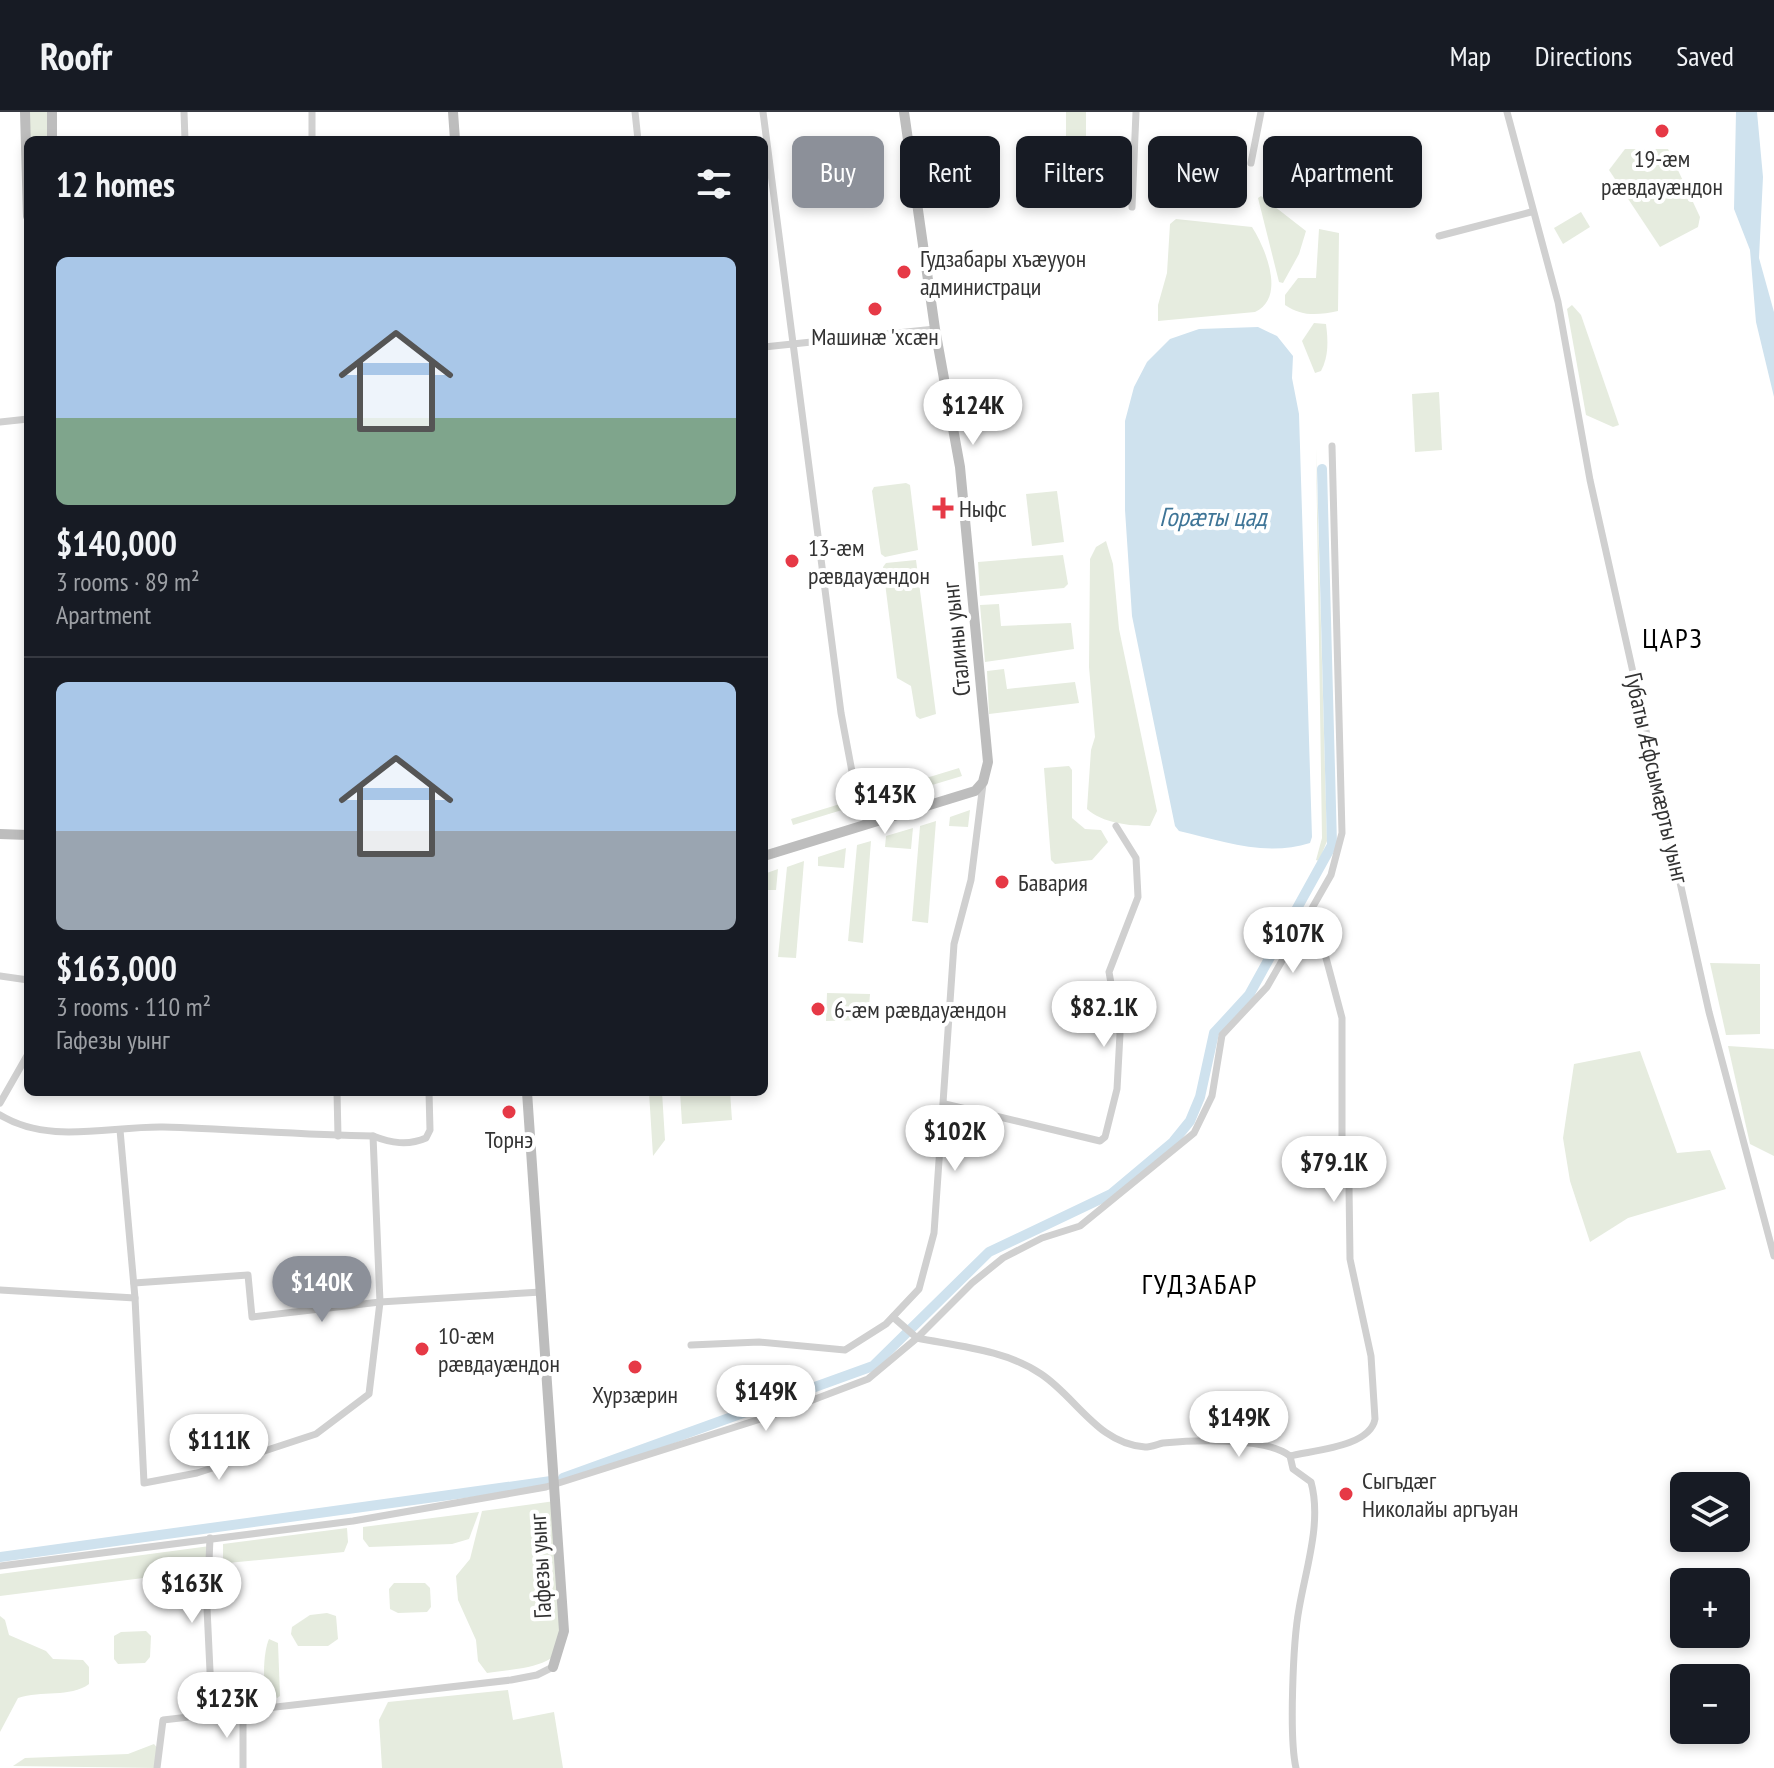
<!DOCTYPE html>
<html lang="en">
<head>
<meta charset="utf-8">
<style>
	:root { --surface:#171b24; --page:#20242c; --text:#f1f3f6; --muted:#9ea1a6; --line:#363941; --accent:#8c9099 }
	body { margin:0; font-family:"PT Sans Narrow",sans-serif; background:var(--page); color:var(--text); height:100vh; display:flex; flex-direction:column; font-size:30px; white-space:nowrap }
	* { box-sizing:border-box; margin:0 }
	p { font-size:26px; color:var(--muted) }
	.icon { flex:none; width:44px; height:44px; fill:none; stroke:currentColor; stroke-width:2; stroke-linecap:round; stroke-linejoin:round }
	.map { position:relative; flex:1; overflow:hidden }
	.panel { position:absolute; left:24px; top:24px; width:744px; height:960px; display:flex; flex-direction:column; background:var(--surface); border-radius:12px; box-shadow:0 4px 12px #0003 }
	.panel>* { flex:none }
	.top-card { position:absolute; left:792px; top:24px; width:760px; height:72px; display:flex; gap:16px }
	.fabs { position:absolute; left:1670px; top:1360px; display:grid; gap:16px }
	.fabs a { display:grid; place-items:center; width:80px; height:80px; border-radius:12px; background:var(--surface); box-shadow:0 4px 12px #0003; font-size:40px }
	.price { position:absolute; translate:-50% -68px; padding:0 18px; border-radius:28px; background:#fff; color:#222; font-size:26px; line-height:52px; filter:drop-shadow(0 2px 4px #0008) }
	.price::after { content:''; position:absolute; left:50%; top:48px; width:24px; height:18px; margin-left:-12px; background:inherit; clip-path:polygon(0 0,100% 0,50% 100%) }
	.price.on { background:var(--accent); color:#fff }
	ul { padding:0; list-style:none }
	li { display:grid; align-content:center; gap:16px; height:424px; padding:0 32px }
	li+li { border-top:2px solid var(--line) }
	li span { display:grid; place-items:center; height:248px; border-radius:12px; color:#555 }
	li>.icon { margin-inline-start:auto }
	span .icon { width:144px; height:144px; fill:#fffc; stroke-width:1 }
	li b { font-size:34px }
	h2 { display:flex; justify-content:space-between; align-items:center; height:96px; padding:0 32px; font-size:34px }
	.chip { padding:0 28px; border-radius:12px; background:var(--surface); box-shadow:0 4px 12px #0003; font-size:28px; line-height:72px }
	.chip.on { background:var(--accent); color:#fff }
	header { display:flex; align-items:center; gap:48px; box-sizing:border-box; height:112px; padding:0 40px; background:var(--surface); border-bottom:2px solid var(--line) }
	header strong { font-size:38px }
	nav { display:flex; gap:44px; margin-inline-start:auto; font-size:28px }
	.map>svg:first-child { display:block }
</style>
</head>
<body>
<header>
<strong>Roofr</strong>
<nav><a>Map</a><a>Directions</a><a>Saved</a></nav>
</header>
<div class="map">
<svg width="1774" height="1656" viewBox="0 0 1774 1656">
	<rect width="100%" height="100%" fill="#fff"/>
	<g fill="#e6ecdf">
		<rect x="30" y="0" width="19" height="28"/>
		<rect x="1066" y="0" width="20" height="51"/>
		<path d="M1625,37H1668L1700,105L1698,115L1660,135L1609,58Z"/>
		<path d="M1261,84L1306,119L1299,142L1283,171L1279,170L1258,86Z"/>
		<path d="M1581,100L1590,115L1563,132L1554,116Z"/>
		<path d="M1176,107L1252,115C1266,137 1286,186 1255,200L1158,209V193L1167,161L1170,112Z"/>
		<path d="M1319,117L1339,121L1338,199C1319,203 1302,205 1285,193V183L1298,166H1316Z"/>
		<path d="M1572,193L1581,203L1619,313L1613,315L1586,303L1567,197Z"/>
		<path d="M1314,211L1326,212C1328,228 1329,244 1321,259L1315,261L1302,229Z"/>
		<path d="M1439,280L1442,338L1415,340L1412,282Z"/>
		<path d="M1316,335L1327,729L1319,749L1316,748L1322,726Z"/>
		<path d="M906,371L910,373L918,438L885,445L881,442L872,379L874,375Z"/>
		<path d="M1057,379L1064,430L1032,434L1026,382Z"/>
		<path d="M1106,429L1113,452L1119,517L1157,699L1150,714C1130,714 1102,711 1087,697L1091,638L1095,625L1089,555L1090,447L1096,435Z"/>
		<path d="M1063,443L1068,472L1064,476L980,484L978,450Z"/>
		<path d="M916,448L936,602L920,607L916,604L911,574L897,566L883,455L886,451Z"/>
		<path d="M999,492L1001,514L1071,511L1074,537L985,550L980,493Z"/>
		<path d="M1004,557L1007,577L1075,570L1079,591L989,602L987,559Z"/>
		<path d="M1069,654L1072,658V706L1085,717L1101,718L1108,730L1092,748L1055,752L1051,748L1044,656Z"/>
		<path d="M959,656L962,664L879,689L877,681Z"/>
		<path d="M853,688L855,694L793,713L791,707Z"/>
		<path d="M970,698L968,715L949,714L950,705Z"/>
		<path d="M936,709L928,811L912,809L920,714Z"/>
		<path d="M913,716L911,737L885,735L886,724Z"/>
		<path d="M871,729L863,831L848,829L857,733Z"/>
		<path d="M846,736L844,756L818,754V745Z"/>
		<path d="M804,749L796,846L778,845L787,755Z"/>
		<path d="M778,757L776,778H764V762Z"/>
		<path d="M1710,851L1760,852V922L1726,923Z"/>
		<path d="M827,881L870,882L868,908L826,909Z"/>
		<path d="M1728,934L1774,937V1044L1750,1032Z"/>
		<path d="M1640,939L1677,1041L1710,1038L1726,1077L1628,1106L1590,1130L1570,1069L1563,1026L1574,952Z"/>
		<path d="M649,980H662L665,1028L653,1044Z"/>
		<path d="M680,980H730L732,1008L682,1012Z"/>
		<path d="M555,1389L568,1520C563,1557 518,1556 487,1561L478,1549L476,1528L458,1488L456,1464L470,1447L482,1399Z"/>
		<path d="M479,1400L469,1427L452,1432L369,1435L363,1427V1415Z"/>
		<path d="M347,1416L348,1430L344,1440L228,1451L223,1447V1432Z"/>
		<path d="M210,1434V1452L199,1459L0,1484V1462Z"/>
		<path d="M394,1471H425L430,1476L431,1495L427,1500L398,1501L390,1497L389,1477Z"/>
		<path d="M327,1501L336,1504L338,1527L328,1534H298L291,1522L292,1515L310,1503Z"/>
		<path d="M0,1504L5,1508L9,1523L46,1539L53,1547L83,1548L89,1555V1572C70,1586 41,1578 18,1586L0,1620Z"/>
		<path d="M146,1519L151,1524L150,1545L145,1551L118,1552L114,1547V1524L121,1520Z"/>
		<path d="M269,1527L278,1531L280,1584L271,1590C261,1580 263,1540 269,1527Z"/>
		<path d="M508,1578L513,1608L554,1600L563,1656H382L379,1608L388,1590Z"/>
		<path d="M154,1632L159,1638L158,1656L13,1654L25,1646L128,1642Z"/>
	</g>
	<g fill="#cfe2ee">
		<path d="M1736,0H1757L1763,65L1759,146L1774,200V285L1756,210L1750,138L1734,97Z"/>
		<path d="M1258,215L1277,224L1293,244L1292,266L1299,302L1312,725L1310,731C1266,745 1222,729 1179,719L1175,714L1132,504L1125,398V309L1134,275L1147,250L1170,227L1199,217Z"/>
	</g>
	<g fill="none" stroke-linecap="round" stroke-linejoin="round">
		<g stroke="#cfe2ee" stroke-width="10">
			<path d="M563,1366L873,1254L989,1140L1111,1082L1173,1030L1190,1009L1200,985L1214,921L1249,883L1332,733L1322,357"/>
			<path d="M0,1445L551,1369"/>
		</g>
		<g stroke="#d0d0d0" stroke-width="7">
			<path d="M184,0L185,28"/>
			<path d="M312,0V28"/>
			<path d="M635,0L638,28"/>
			<path d="M763,0L841,601L853,665L867,712"/>
			<path d="M1507,0L1558,190L1590,368L1709,900L1774,1144"/>
			<path d="M1251,51L1261,0"/>
			<path d="M1132,95L1136,0"/>
			<path d="M1439,124L1531,100"/>
			<path d="M764,235L935,217"/>
			<path d="M0,310L28,307"/>
			<path d="M0,864L28,868"/>
			<path d="M337,980L338,1024"/>
			<path d="M0,991L28,942"/>
			<path d="M945,992L1100,1029L1105,1025L1117,977L1120,922L1109,860L1138,785L1136,746L1116,714"/>
			<path d="M0,1003C49,1033 109,1014 163,1015C233,1017 303,1023 373,1024C391,1031 408,1034 426,1026L430,1018L429,980"/>
			<path d="M120,1018L135,1186L144,1371L197,1361L316,1322L369,1282L380,1190L373,1024"/>
			<path d="M134,1171L248,1163L252,1205L380,1190L541,1180"/>
			<path d="M0,1178L135,1186"/>
			<path d="M917,1226L972,1171L1003,1146L1042,1126L1080,1114L1194,1021L1212,984L1222,923L1267,875L1331,763L1342,721L1332,334"/>
			<path d="M917,1226C957,1234 1006,1238 1041,1262C1076,1285 1098,1332 1145,1335C1151,1335 1158,1332 1163,1331C1194,1328 1266,1325 1290,1344L1293,1357L1311,1370C1322,1410 1306,1456 1299,1497C1293,1529 1289,1626 1296,1656"/>
			<path d="M691,1233L759,1230L845,1238L886,1212L919,1177L934,1121L954,832L971,768L983,672"/>
			<path d="M1290,1344C1314,1338 1370,1335 1375,1307L1371,1244L1350,1147L1349,1074L1342,1041V906L1313,797"/>
			<path d="M210,1426L207,1496L212,1601"/>
			<path d="M0,1454L353,1409L546,1375L773,1303L868,1267L917,1226L893,1205"/>
			<path d="M157,1656L163,1608L511,1568L537,1563L553,1555"/>
			<path d="M243,1656V1599"/>
		</g>
		<g stroke="#bdbdbd" stroke-width="10">
			<path d="M25,0L28,104"/>
			<path d="M52,0V28"/>
			<path d="M453,0L455,28"/>
			<path d="M0,722L28,723"/>
			<path d="M764,744L975,679L983,670L988,650L960,355L935,217L904,0"/>
			<path d="M527,980L564,1519L553,1555"/>
		</g>
	</g>
	<g fill="#e63946" stroke="#fff" stroke-width="3">
		<circle cx="1662" cy="19" r="8"/>
		<circle cx="904" cy="160" r="8"/>
		<circle cx="875" cy="197" r="8"/>
		<path d="M939 384h8v8h8v8h-8v8h-8v-8h-8v-8h8z"/>
		<circle cx="792" cy="449" r="8"/>
		<circle cx="1002" cy="770" r="8"/>
		<circle cx="818" cy="897" r="8"/>
		<circle cx="509" cy="1000" r="8"/>
		<circle cx="422" cy="1237" r="8"/>
		<circle cx="635" cy="1255" r="8"/>
		<circle cx="1346" cy="1382" r="8"/>
	</g>
	<g text-anchor="middle" dominant-baseline="central" stroke-width="8" stroke-linejoin="round" paint-order="stroke">
		<g font-size="24" fill="#333" stroke="#fff" text-anchor="start">
			<text x="1662" y="46" text-anchor="middle">19-æм<tspan x="1662" dy="28">рӕвдауӕндон</tspan></text>
			<text x="920" y="146">Гудзабары хъæууон<tspan x="920" dy="28">администраци</tspan></text>
			<text x="875" y="224" text-anchor="middle">Машинæ 'хсæн</text>
			<text x="959" y="396">Ныфс</text>
			<text x="808" y="435">13-æм<tspan x="808" dy="28">рӕвдауӕндон</tspan></text>
			<text x="1018" y="770">Бавария</text>
			<text x="834" y="897">6-æм рӕвдауӕндон</text>
			<text x="509" y="1027" text-anchor="middle">Торнэ</text>
			<text x="438" y="1223">10-æм<tspan x="438" dy="28">рӕвдауӕндон</tspan></text>
			<text x="635" y="1282" text-anchor="middle">Хурзæрин</text>
			<text x="1362" y="1368">Сыгъдæг<tspan x="1362" dy="28">Николайы аргъуан</tspan></text>
		</g>
		<g font-size="24" fill="#333" stroke="#fff">
			<text transform="translate(956 527) rotate(-96)">Сталины уынг</text>
			<text transform="translate(1657 666) rotate(77)">Губаты Æфсымæрты уынг</text>
			<text transform="translate(540 1454) rotate(-93)">Гафезы уынг</text>
		</g>
		<g font-size="26" font-style="italic" fill="#3f7597" stroke="#fff">
			<text x="1213" y="404">Горӕты цад</text>
		</g>
		<g font-size="28" letter-spacing="2" fill="#000" stroke="#fff">
			<text x="1673" y="525">ЦАРЗ</text>
			<text x="1200" y="1171">ГУДЗАБАР</text>
		</g>
	</g>
</svg>
<div class="fabs">
<a><svg class="icon" aria-label="layers" viewBox="0 0 24 24"><path d="M12 4l9 5-9 5-9-5zM3 14l9 5 9-5"/></svg></a>
<a>+</a>
<a>−</a>
</div>
<b class="price" style="left:973px;top:335px">$124K</b>
<b class="price" style="left:885px;top:724px">$143K</b>
<b class="price" style="left:1293px;top:863px">$107K</b>
<b class="price" style="left:1104px;top:937px">$82.1K</b>
<b class="price" style="left:955px;top:1061px">$102K</b>
<b class="price" style="left:1334px;top:1092px">$79.1K</b>
<b class="price on" style="left:322px;top:1212px">$140K</b>
<b class="price" style="left:766px;top:1321px">$149K</b>
<b class="price" style="left:1239px;top:1347px">$149K</b>
<b class="price" style="left:219px;top:1370px">$111K</b>
<b class="price" style="left:192px;top:1513px">$163K</b>
<b class="price" style="left:227px;top:1628px">$123K</b>
<div class="top-card">
<a class="chip on">Buy</a>
<a class="chip">Rent</a>
<a class="chip">Filters</a>
<a class="chip">New</a>
<a class="chip">Apartment</a>
</div>
<section class="panel">
<h2>12 homes<svg class="icon" aria-label="filters" viewBox="0 0 24 24"><path d="M4 7h16M4 17h16"/><circle cx="9" cy="7" r="2"/><circle cx="15" cy="17" r="2"/></svg></h2>
<ul>
<li><span style="background:linear-gradient(#a9c7e8 65%,#7fa58c 0)"><svg class="icon" aria-label="home" viewBox="0 0 24 24"><path d="M3 11l9-7 9 7M6 9v11h12V9"/></svg></span><div><b>$140,000</b><p>3 rooms · 89 m²</p><p>Apartment</p></div></li>
<li><span style="background:linear-gradient(#a9c7e8 60%,#9aa5b1 0)"><svg class="icon" aria-label="home" viewBox="0 0 24 24"><path d="M3 11l9-7 9 7M6 9v11h12V9"/></svg></span><div><b>$163,000</b><p>3 rooms · 110 m²</p><p>Гафезы уынг</p></div></li>
</ul>
</section>
</div>
</body>
</html>
